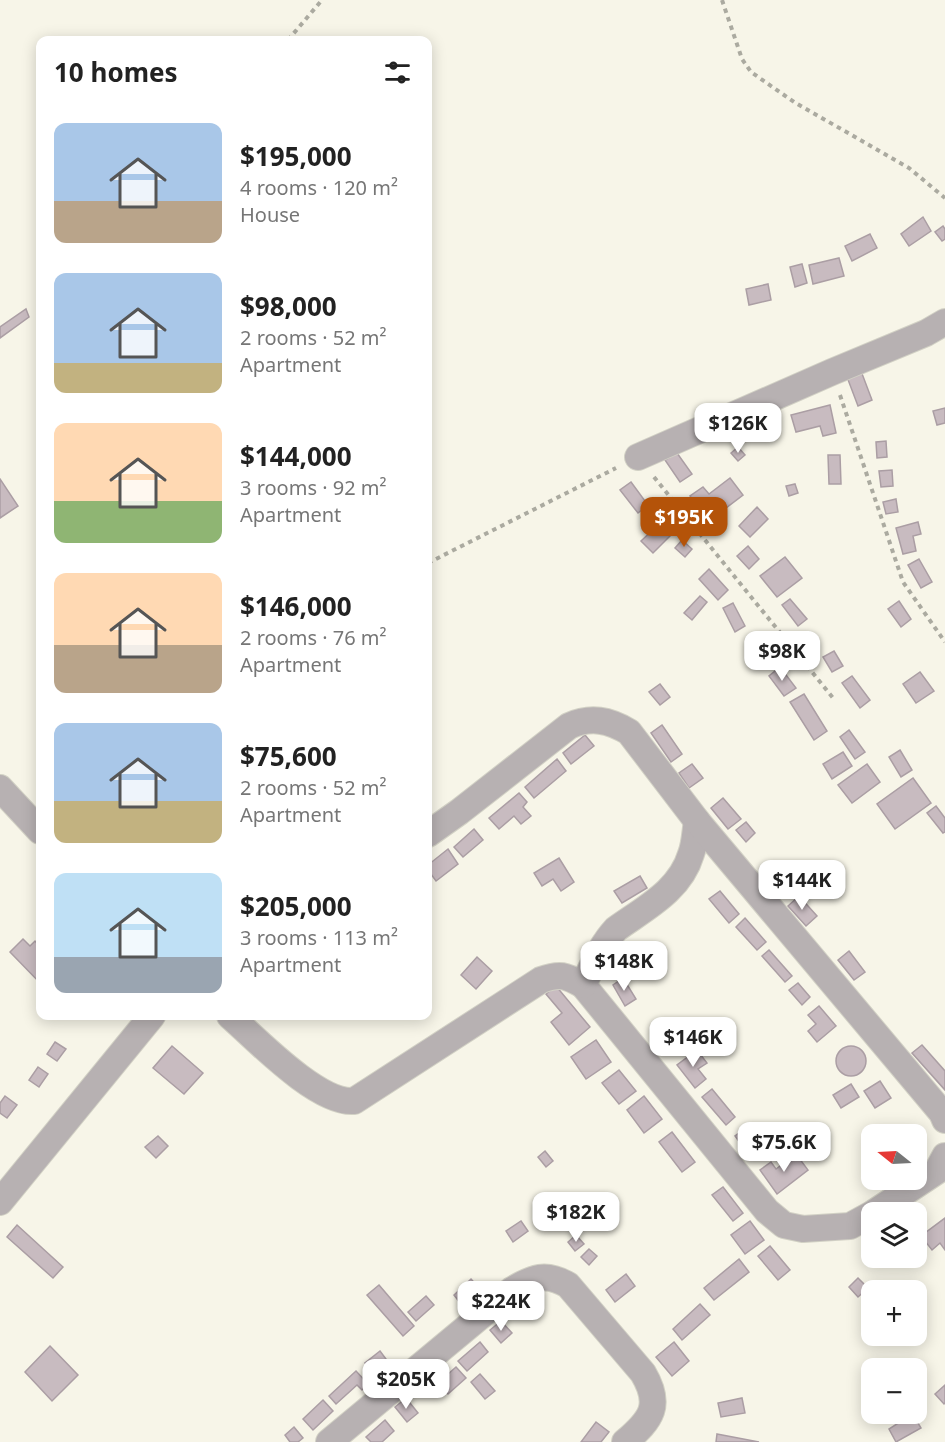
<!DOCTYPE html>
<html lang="en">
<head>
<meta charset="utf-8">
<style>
	:root { --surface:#fff; --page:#f6f6f6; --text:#222; --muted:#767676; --accent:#b45309 }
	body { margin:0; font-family:"Noto Sans",sans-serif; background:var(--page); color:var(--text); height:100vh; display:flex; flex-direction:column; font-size:22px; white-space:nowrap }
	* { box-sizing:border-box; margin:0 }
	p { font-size:20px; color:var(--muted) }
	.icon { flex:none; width:33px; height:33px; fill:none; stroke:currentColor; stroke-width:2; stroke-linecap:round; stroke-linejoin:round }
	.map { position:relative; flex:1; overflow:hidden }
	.drawer { position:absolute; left:36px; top:36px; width:396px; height:984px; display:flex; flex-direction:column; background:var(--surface); border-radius:12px; box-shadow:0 3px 15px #0003 }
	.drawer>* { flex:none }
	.needle { width:39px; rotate:288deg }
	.tools { position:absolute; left:861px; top:1124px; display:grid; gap:12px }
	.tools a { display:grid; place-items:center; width:66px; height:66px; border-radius:12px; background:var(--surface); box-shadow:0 3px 15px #0003; font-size:30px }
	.price { position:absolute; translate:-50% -51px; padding:0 14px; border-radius:12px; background:#fff; color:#222; font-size:20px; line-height:39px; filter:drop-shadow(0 2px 3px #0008) }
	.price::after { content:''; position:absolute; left:50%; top:36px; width:18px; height:14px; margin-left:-9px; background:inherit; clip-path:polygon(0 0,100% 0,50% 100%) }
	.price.on { background:var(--accent); color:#fff }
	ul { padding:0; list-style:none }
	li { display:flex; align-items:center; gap:18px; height:150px; padding:0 18px }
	li span { display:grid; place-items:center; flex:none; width:168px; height:120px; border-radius:12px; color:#555 }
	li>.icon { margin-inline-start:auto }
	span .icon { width:72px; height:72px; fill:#fffc; stroke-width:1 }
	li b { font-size:26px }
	h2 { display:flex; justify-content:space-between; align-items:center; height:72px; padding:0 18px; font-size:26px }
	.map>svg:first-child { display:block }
</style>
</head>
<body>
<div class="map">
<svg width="945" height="1442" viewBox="0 0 945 1442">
	<rect width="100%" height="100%" fill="#f7f5e8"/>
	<g fill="#c8bbc0" stroke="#ab9ea4" stroke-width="1.5">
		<path d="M923,217L931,231L909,246L901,234Z"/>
		<path d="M943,226L945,229V239L942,241L935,232Z"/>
		<path d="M870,234L877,248L852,261L845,246Z"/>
		<path d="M839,258L844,276L813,284L809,265Z"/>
		<path d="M802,264L807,283L795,287L790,267Z"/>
		<path d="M768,284L771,300L749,305L746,289Z"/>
		<path d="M26,309L29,317L0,338V327Z"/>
		<path d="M861,371L872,400L858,406L847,377Z"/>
		<path d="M830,405L836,433L823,436L820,426L796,432L791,415Z"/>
		<path d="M945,408V423L937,425L933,411Z"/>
		<path d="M886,441L887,457L877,458L876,442Z"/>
		<path d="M738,447L745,455L738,461L731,453Z"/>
		<path d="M677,453L692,474L680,482L665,460Z"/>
		<path d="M828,455H840L841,484H829Z"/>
		<path d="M892,470L893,486L881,487L879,471Z"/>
		<path d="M730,478L743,495L709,521L690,496L703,487L709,494Z"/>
		<path d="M0,479L18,506L0,518Z"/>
		<path d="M631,482L648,505L638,513L620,490Z"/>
		<path d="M795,484L798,493L789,496L786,486Z"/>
		<path d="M896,499L898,512L886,514L883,502Z"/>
		<path d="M757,507L768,519L750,537L739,526Z"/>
		<path d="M659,515L674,532L653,553L641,541L658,525L653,520Z"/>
		<path d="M918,522L921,534L913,536L916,551L903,554L896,528Z"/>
		<path d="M682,540L692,549L685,557L675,548Z"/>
		<path d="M748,546L759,559L749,569L737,556Z"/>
		<path d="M785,557L802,578L777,597L760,576Z"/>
		<path d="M919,559L932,582L921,588L908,565Z"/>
		<path d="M709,569L728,590L718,600L699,579Z"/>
		<path d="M700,596L707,602L692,620L684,613Z"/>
		<path d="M790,599L807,619L798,626L782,605Z"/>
		<path d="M899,601L911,619L901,627L888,609Z"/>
		<path d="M733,603L745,626L735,632L723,608Z"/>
		<path d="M758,633L779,654L769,664L749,643Z"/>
		<path d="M834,651L843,666L832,672L823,657Z"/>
		<path d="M780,667L796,688L784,696L769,676Z"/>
		<path d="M920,672L934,691L916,703L903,684Z"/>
		<path d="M852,676L870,700L860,708L842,683Z"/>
		<path d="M660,684L670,697L660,705L649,692Z"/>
		<path d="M804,694L827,731L814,740L790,702Z"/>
		<path d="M662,725L682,754L671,762L651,733Z"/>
		<path d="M849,730L865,752L855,759L840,737Z"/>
		<path d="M585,735L594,746L571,764L563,753Z"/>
		<path d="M900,750L912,770L901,777L889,757Z"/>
		<path d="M843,752L852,766L832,779L823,764Z"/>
		<path d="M557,759L566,771L534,798L525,787Z"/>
		<path d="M692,764L703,778L689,788L679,773Z"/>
		<path d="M867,764L880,782L852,803L838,785Z"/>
		<path d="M913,778L931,803L895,829L877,804Z"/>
		<path d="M519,793L527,802L523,807L531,816L521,824L514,816L499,829L489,818Z"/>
		<path d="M723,798L741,819L728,829L711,808Z"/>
		<path d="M936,806L945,818V832L943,833L927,813Z"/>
		<path d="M746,822L755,833L746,842L736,830Z"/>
		<path d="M474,829L483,840L463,857L454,847Z"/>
		<path d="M448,849L458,864L436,881L428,870V865Z"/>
		<path d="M559,858L574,882L561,891L553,879L542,886L534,873Z"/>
		<path d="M767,866L788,889L780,896L760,873Z"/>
		<path d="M640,876L647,888L622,903L614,891Z"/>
		<path d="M720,891L739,914L729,923L709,899Z"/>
		<path d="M799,896L817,916L806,926L788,906Z"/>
		<path d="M745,918L766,942L757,950L736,927Z"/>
		<path d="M23,939L30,946L35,941L40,947V983L10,952Z"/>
		<path d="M769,950L792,976L785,982L762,956Z"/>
		<path d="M849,951L865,972L854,980L838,960Z"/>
		<path d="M477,957L492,971L476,989L461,975Z"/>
		<path d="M623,978L636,999L625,1006L613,985Z"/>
		<path d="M798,983L810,997L802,1005L789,990Z"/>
		<path d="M556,986L590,1027L569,1045L551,1022L562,1013L546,994Z"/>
		<path d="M819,1006L836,1026L817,1042L808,1031L816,1024L808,1015Z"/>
		<path d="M596,1040L611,1062L586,1079L571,1057Z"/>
		<path d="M55,1042L66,1049L57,1061L47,1054Z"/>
		<path d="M922,1045L945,1071V1090L912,1053Z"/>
		<path d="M172,1046L203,1073L184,1094L153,1068Z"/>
		<circle cx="851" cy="1061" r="15"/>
		<path d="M697,1050L707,1063L698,1069L706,1079L695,1088L677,1065Z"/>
		<path d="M38,1067L48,1074L39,1087L29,1080Z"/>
		<path d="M619,1070L636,1091L619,1104L602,1083Z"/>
		<path d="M880,1081L891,1098L875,1108L864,1091Z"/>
		<path d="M851,1084L859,1097L841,1108L833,1095Z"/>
		<path d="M712,1089L735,1117L726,1125L702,1097Z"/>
		<path d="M5,1096L17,1105L7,1118L0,1113V1103Z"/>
		<path d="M644,1096L662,1119L644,1133L627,1110Z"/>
		<path d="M747,1127L763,1148L750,1157L735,1136Z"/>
		<path d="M672,1132L695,1162L682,1172L659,1142Z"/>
		<path d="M158,1136L168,1146L156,1158L145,1147Z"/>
		<path d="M545,1151L553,1161L546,1167L538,1157Z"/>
		<path d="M796,1154L808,1170L777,1194L760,1170L771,1162L776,1169Z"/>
		<path d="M723,1187L743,1213L733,1221L712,1195Z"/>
		<path d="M945,1218V1250L940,1243L932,1250L921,1236Z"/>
		<path d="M521,1221L528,1231L513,1242L506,1231Z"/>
		<path d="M750,1221L764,1240L745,1254L731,1235Z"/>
		<path d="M17,1225L63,1267L53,1278L7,1237Z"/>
		<path d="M576,1235L584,1244L575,1251L568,1242Z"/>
		<path d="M770,1246L790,1270L778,1280L758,1256Z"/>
		<path d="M589,1249L597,1256L589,1265L581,1257Z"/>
		<path d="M739,1259L749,1272L714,1300L704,1288Z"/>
		<path d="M626,1274L635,1286L615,1302L606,1290Z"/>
		<path d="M858,1278L868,1288L858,1297L849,1287Z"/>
		<path d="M471,1279L478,1287L460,1303L454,1295Z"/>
		<path d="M379,1285L414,1326L403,1336L367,1295Z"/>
		<path d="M426,1296L434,1305L416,1321L408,1312Z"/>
		<path d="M700,1304L710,1315L682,1340L673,1329Z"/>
		<path d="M501,1321L512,1333L501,1343L490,1330Z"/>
		<path d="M480,1342L488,1352L467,1371L458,1361Z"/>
		<path d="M674,1342L689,1361L672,1376L656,1357Z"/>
		<path d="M50,1346L78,1375L52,1401L25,1372Z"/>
		<path d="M380,1351L389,1363L374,1375L365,1363Z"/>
		<path d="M456,1367L466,1378L448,1394L438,1383Z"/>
		<path d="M356,1371L368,1384L362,1390L357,1385L336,1404L329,1396Z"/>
		<path d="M480,1374L495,1391L485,1399L471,1382Z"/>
		<path d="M945,1385V1403L944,1404L935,1394Z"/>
		<path d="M406,1398L418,1413L407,1422L395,1407Z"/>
		<path d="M742,1398L745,1413L721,1417L718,1403Z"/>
		<path d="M323,1400L333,1411L313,1430L303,1419Z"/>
		<path d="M895,1413H912L921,1428L896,1442L889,1429L900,1422Z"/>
		<path d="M385,1420L394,1431L382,1442H371L366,1437Z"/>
		<path d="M596,1422L609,1432L601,1442H581Z"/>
		<path d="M294,1427L303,1438L298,1442H290L285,1435Z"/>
		<path d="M717,1434L759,1442H716Z"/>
	</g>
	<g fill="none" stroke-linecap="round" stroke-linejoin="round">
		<g stroke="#d2d1c5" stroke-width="28">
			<g id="minor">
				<path d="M638,457L832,372L926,333L945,322"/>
				<path d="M0,788L40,831"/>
				<path d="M697,821C695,832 695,844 691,854C680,891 645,908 616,929C601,945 593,965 583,985L767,1211L784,1225L803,1229L850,1226L872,1214"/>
				<path d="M428,834L459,812L569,726C591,716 609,720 629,732L697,821L942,1113L945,1120"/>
				<path d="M230,1016C256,1039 318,1104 354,1101L541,980C560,973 565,975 583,985"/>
				<path d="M0,1202L152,1016"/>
				<path d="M875,1212L937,1171L945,1156"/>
				<path d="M329,1442L512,1290C533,1277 546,1272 568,1285L643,1373C662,1405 652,1419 625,1442"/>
			</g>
		</g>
		<g stroke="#abaaa0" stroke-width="4" stroke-dasharray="4.5 4.5" stroke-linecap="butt">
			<path d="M722,0L742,59L751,72L794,102L909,168L945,198"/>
			<path d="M288,40L322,0"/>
			<path d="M840,395L903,582L945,642"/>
			<path d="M654,477L833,698"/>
			<path d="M428,563L616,468"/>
		</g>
		<use href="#minor" stroke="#b7b1b2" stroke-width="26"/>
	</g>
</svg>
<div class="tools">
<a><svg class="needle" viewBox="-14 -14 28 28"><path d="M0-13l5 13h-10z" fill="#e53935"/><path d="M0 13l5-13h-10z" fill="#767676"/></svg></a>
<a><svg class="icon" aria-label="layers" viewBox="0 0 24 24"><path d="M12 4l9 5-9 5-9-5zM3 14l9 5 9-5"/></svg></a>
<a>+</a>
<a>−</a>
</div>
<b class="price" style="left:738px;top:454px">$126K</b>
<b class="price on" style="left:684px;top:548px">$195K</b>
<b class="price" style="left:782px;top:682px">$98K</b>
<b class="price" style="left:802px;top:911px">$144K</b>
<b class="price" style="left:624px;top:992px">$148K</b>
<b class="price" style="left:693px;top:1068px">$146K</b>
<b class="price" style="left:784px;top:1173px">$75.6K</b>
<b class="price" style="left:576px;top:1243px">$182K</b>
<b class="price" style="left:501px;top:1332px">$224K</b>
<b class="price" style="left:406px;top:1410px">$205K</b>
<section class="drawer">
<h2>10 homes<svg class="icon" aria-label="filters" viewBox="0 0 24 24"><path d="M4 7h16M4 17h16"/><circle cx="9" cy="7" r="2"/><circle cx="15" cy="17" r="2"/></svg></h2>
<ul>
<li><span style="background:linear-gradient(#a9c7e8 65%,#b9a48a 0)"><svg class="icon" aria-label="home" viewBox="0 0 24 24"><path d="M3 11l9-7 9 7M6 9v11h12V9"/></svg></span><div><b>$195,000</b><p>4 rooms · 120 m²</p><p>House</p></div></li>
<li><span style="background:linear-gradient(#a9c7e8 75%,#c2b280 0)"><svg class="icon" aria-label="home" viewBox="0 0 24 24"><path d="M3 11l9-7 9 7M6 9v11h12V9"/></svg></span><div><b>$98,000</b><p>2 rooms · 52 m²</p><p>Apartment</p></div></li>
<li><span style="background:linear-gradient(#ffd9b3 65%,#8fb573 0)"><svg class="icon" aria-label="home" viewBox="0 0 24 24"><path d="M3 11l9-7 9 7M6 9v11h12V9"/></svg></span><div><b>$144,000</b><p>3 rooms · 92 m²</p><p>Apartment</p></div></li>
<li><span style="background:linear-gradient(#ffd9b3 60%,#b9a48a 0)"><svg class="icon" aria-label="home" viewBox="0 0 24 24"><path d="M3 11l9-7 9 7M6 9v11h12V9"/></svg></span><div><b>$146,000</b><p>2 rooms · 76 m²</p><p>Apartment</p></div></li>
<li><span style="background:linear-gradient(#a9c7e8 65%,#c2b280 0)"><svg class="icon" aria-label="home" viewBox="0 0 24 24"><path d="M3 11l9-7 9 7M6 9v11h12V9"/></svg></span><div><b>$75,600</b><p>2 rooms · 52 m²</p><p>Apartment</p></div></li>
<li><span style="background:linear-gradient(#bfe0f5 70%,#9aa5b1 0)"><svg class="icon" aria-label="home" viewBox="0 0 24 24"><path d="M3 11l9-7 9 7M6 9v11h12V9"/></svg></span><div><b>$205,000</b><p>3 rooms · 113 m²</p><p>Apartment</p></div></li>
</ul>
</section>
</div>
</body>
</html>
